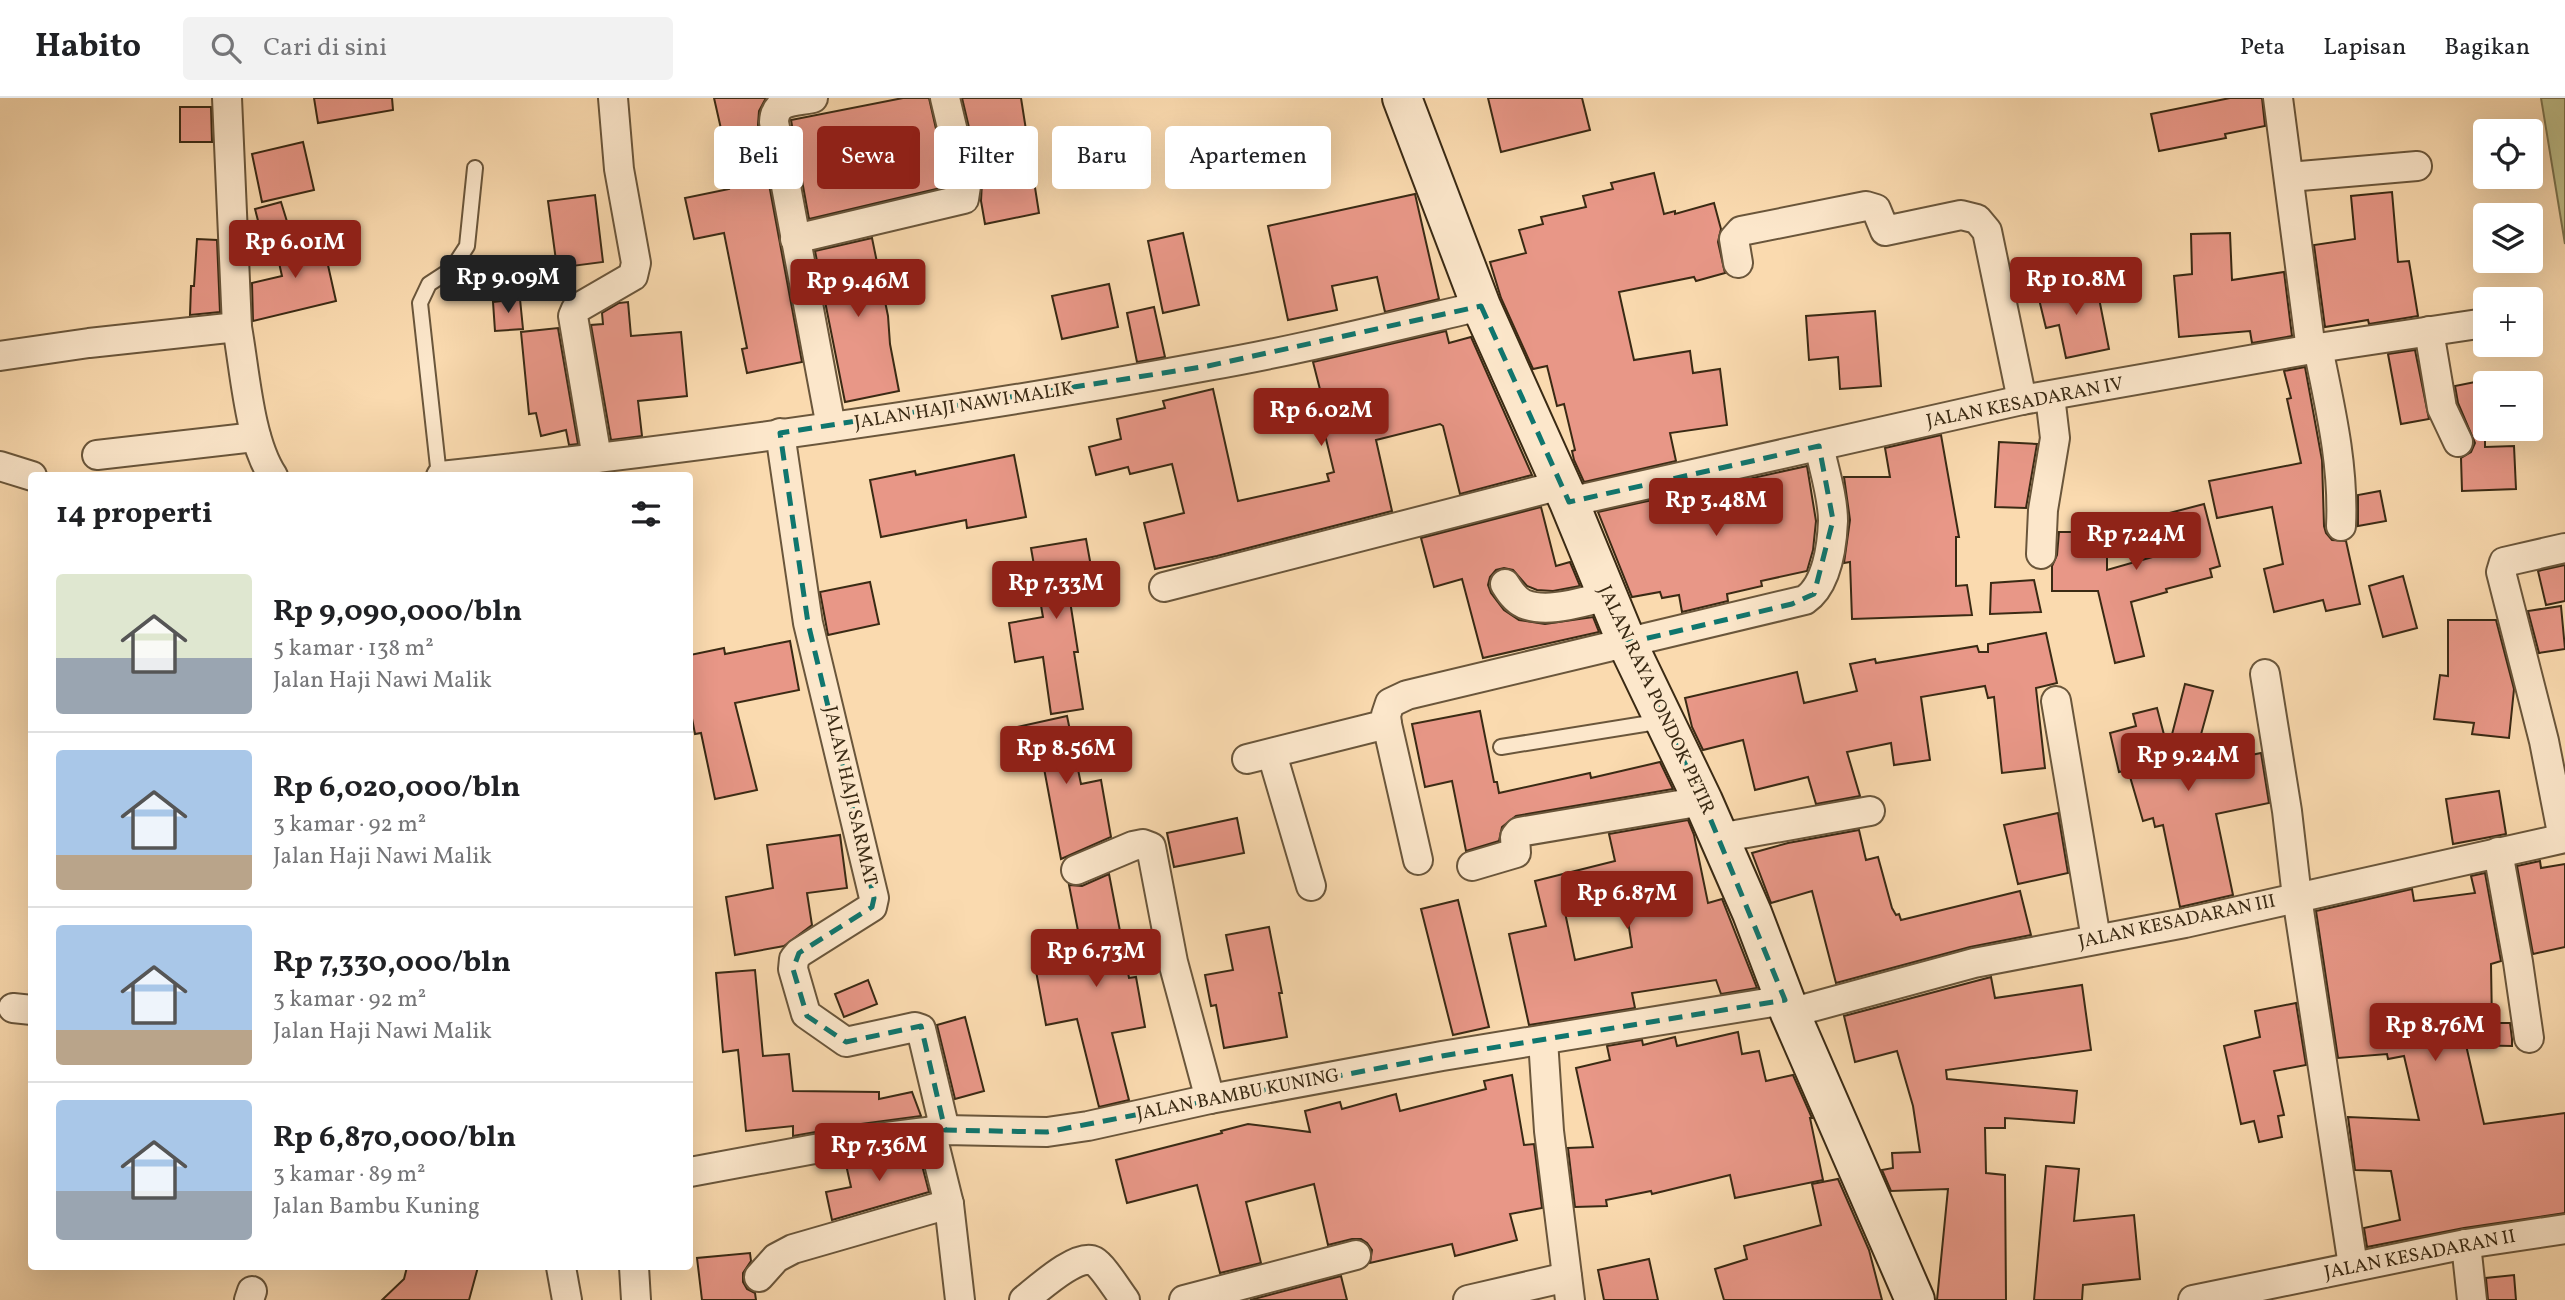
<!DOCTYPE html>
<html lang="id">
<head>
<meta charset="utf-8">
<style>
	:root { --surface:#fff; --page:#f2f2f2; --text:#202124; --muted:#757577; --line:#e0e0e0; --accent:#8f2418 }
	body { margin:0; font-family:Vollkorn,serif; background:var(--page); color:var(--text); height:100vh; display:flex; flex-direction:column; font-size:26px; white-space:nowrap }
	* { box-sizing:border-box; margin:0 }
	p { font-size:23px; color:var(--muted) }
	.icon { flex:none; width:38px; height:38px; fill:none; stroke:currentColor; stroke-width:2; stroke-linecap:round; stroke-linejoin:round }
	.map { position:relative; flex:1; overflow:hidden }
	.drawer { position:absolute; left:28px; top:374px; width:665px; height:798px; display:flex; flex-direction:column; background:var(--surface); border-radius:7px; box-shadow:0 7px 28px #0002 }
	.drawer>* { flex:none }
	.guide { position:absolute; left:714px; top:28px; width:665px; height:63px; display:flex; gap:14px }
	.buttons { position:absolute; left:2473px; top:21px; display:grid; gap:14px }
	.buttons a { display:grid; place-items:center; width:70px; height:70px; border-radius:7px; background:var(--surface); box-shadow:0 7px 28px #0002; font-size:35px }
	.price { position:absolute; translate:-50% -60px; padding:0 16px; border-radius:7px; background:var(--accent); color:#fff; font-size:23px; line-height:46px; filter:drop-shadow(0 2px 4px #0008) }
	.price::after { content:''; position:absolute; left:50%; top:42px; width:21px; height:16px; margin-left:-10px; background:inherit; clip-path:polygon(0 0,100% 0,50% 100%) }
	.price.on { background:#222; color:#fff }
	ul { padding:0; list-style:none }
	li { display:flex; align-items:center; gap:21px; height:175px; padding:0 28px }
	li+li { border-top:2px solid var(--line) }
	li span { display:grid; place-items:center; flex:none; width:196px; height:140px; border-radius:7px; color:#555 }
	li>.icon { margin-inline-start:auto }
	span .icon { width:84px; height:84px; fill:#fffc; stroke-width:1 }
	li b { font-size:30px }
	h2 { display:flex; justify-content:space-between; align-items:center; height:84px; padding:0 28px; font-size:30px }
	.pill { padding:0 24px; border-radius:7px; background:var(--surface); box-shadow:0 7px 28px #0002; font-size:24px; line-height:63px }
	.pill.on { background:var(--accent); color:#fff }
	header { display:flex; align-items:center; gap:42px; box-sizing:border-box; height:98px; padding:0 35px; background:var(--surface); border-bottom:2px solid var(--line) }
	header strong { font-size:33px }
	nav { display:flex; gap:38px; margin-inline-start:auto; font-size:24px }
	.search { width:490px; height:63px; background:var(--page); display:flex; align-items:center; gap:18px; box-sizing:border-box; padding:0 24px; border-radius:7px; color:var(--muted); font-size:26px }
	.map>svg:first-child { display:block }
</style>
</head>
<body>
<header>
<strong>Habito</strong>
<div class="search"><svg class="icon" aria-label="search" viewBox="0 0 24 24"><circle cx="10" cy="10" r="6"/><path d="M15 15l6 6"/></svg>Cari di sini</div>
<nav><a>Peta</a><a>Lapisan</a><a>Bagikan</a></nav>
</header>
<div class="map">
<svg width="2565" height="1202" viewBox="0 0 2565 1202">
	<rect width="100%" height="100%" fill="#fadaaf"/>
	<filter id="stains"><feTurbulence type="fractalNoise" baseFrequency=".00286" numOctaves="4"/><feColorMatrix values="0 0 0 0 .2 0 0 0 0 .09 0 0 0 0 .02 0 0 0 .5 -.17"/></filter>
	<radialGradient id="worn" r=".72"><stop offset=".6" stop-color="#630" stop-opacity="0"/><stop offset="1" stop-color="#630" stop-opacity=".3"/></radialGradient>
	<path fill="#bfbf8a" stroke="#7c744f" stroke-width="2" d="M2541,0H2565V146Z"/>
	<g fill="#e89787" stroke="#3a2a14" stroke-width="2" fill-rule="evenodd">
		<path d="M314,0H392L393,12L318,25Z"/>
		<path d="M714,0H766L759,13L758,27L802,264L747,275L742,251L747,250L724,135L694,141L685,100L729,91L724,69L726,68L721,44H724Z"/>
		<path d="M903,0H929L949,88L809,121L791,22Z"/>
		<path d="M962,0H1021L1039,115L985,126L981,103L982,84Z"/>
		<path d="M1488,0H1582L1590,32L1501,54Z"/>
		<path d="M2230,0H2262L2265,28L2225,36L2226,40L2159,53L2151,16Z"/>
		<path d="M180,9H211L212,44H180Z"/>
		<path d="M303,44L314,92L262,104L252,56Z"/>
		<path d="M1654,75L1664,116L1675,113V116L1714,105L1721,131L1718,144L1725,175L1696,183L1694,179L1619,194L1634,262L1690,253L1693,275L1720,271L1727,327L1670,335L1676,363L1584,384L1574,362L1572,353L1575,352L1564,306L1557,308L1547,268L1533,271L1501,200L1490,164L1526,155L1519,132L1543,126L1541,119L1586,109L1583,98L1613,91L1611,85Z"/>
		<path d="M2392,94L2398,164L2409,163L2418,218L2369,226L2368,222L2325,229L2314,147L2355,141L2351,98Z"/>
		<path d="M1415,96L1439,201L1385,214L1377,179L1332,188L1337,212L1288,222L1268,128Z"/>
		<path d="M595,97L603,164L557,170L548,103Z"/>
		<path d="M281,104L289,130L262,138L255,111Z"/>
		<path d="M1183,135L1199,207L1163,215L1148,143Z"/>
		<path d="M2230,135L2232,182L2284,174L2292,238L2252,245L2250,233L2179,239L2174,178L2192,176L2191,136Z"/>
		<path d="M321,136L336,203L253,223L252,185L282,178L275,147Z"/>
		<path d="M872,140L888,218L890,246L899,293L845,304L815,153Z"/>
		<path d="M197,141L217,142L220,214L190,217L191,188H194Z"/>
		<path d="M2095,180L2109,251L2066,260L2059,227L2046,230L2037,193Z"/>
		<path d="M1109,186L1118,229L1062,241L1052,198Z"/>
		<path d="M520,201L523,231L495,233L493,204Z"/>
		<path d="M628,204L631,238L681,234L687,298L638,303L642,338L611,342L591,227L603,226L602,215L619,205Z"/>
		<path d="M1154,209L1165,259L1137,264L1127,215Z"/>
		<path d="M1875,213L1881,288L1840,291L1838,259L1809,262L1806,218Z"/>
		<path d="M558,230L578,346L569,347L566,332L541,338L536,315L529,316L521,234Z"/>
		<path d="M1446,233L1449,245L1471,239L1532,377L1460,396L1443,328L1440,326L1376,342L1392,413L1217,458L1155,471L1144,425L1184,415L1172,366L1130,376L1128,369L1096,377L1089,349L1121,341L1117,321L1165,310L1163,303L1213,291L1238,403L1329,383L1327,376L1334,374L1319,312L1325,311L1313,264Z"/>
		<path d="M2415,252L2429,321L2401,326L2388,256Z"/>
		<path d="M2305,269L2322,362L2324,428L2326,435L2332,442L2346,443L2360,506L2326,513L2323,502L2274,514L2264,471L2283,466L2272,409L2217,420L2209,383L2301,365L2287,301L2291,300L2284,273Z"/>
		<path d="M2485,282V349L2514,348L2516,391L2462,393L2461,360L2471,354L2475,345L2458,305L2455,288Z"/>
		<path d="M1941,337L1959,439H1956V488L1967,487L1972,517L1852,521L1850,464L1844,465L1850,422L1844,379H1890L1885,350Z"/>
		<path d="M1999,344L2037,346L2026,410L1995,409Z"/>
		<path d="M1014,357L1026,419L967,430L966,422L881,439L870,382L915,373L916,377Z"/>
		<path d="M1807,368L1816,423L1813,452L1807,473L1761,483L1762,488L1727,496L1728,503L1682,514L1679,497L1662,500L1660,494L1632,499L1598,414Z"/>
		<path d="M2380,393L2386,423L2358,428V397Z"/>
		<path d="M2204,406L2220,468L2210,471L2212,479L2166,491L2167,494L2131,504L2144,558L2115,565L2098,493H2052V468L2057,457L2059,434H2107V472L2163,456L2154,419Z"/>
		<path d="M1541,409L1556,468L1570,464L1580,488L1553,493L1537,492L1527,488L1513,472L1504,470L1496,472L1490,479L1488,487L1491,495L1504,512L1519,522L1545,526L1593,519L1599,534L1483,560L1462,481L1434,489L1421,440Z"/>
		<path d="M1086,441L1094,485L1068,490L1078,554H1074L1083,611L1051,616L1043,559L1015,564L1009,525L1043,519L1031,450Z"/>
		<path d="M2565,467V503L2546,507L2538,473Z"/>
		<path d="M2403,478L2417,530L2383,539L2369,488Z"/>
		<path d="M2034,482L2041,514L1990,516L1991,485Z"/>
		<path d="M870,484L879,526L828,537L820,494Z"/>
		<path d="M2561,508L2565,551L2539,555L2528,513Z"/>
		<path d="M2448,522H2496L2514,591L2509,640L2472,636L2474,625L2434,621L2440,577L2448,578Z"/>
		<path d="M2046,535L2057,585L2036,590L2045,670L2002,675L1994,599L1988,600L1985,588L1921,599L1930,662L1894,667L1891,645L1847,654L1860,698L1816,706L1808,679L1755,692L1743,642L1703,652L1692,629L1685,600L1797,574L1804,605L1857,593L1850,566L1875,561L1876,565L1977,548L1979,554H1988V546Z"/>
		<path d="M790,543L799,592L735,605L757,692L715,701L701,635L695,636L690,610V557L724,550L725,556Z"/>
		<path d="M2185,586L2213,593L2192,669L2261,655L2269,705L2216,716L2233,797L2180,809L2163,727L2155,729L2153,720L2143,723L2128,672L2119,674L2110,635L2136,628L2133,616L2157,610L2168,652Z"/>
		<path d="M1480,613L1494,684H1497L1499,695L1590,675L1591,680L1660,664L1673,691L1516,718L1502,729L1499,743L1466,753L1452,683L1425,689L1412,626Z"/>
		<path d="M1067,618L1081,686L1101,682L1111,739L1061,761L1043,665L1026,669L1017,629Z"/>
		<path d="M2499,693L2506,736L2453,746L2446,701Z"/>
		<path d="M2058,715L2068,775L2018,786L2004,727Z"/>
		<path d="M1237,720L1244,755L1174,769L1167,735Z"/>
		<path d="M1688,722L1694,737L1708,805L1722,801L1757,890L1721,896L1716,882L1632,895L1635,910L1529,927L1509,836L1546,828L1535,783L1615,763L1609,736ZM1623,791L1632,849L1575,862L1563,805Z"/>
		<path d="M1859,732L1866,762L1878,759L1892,810L1896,817L1899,816L1901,822L2020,793L2031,837L1970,849L1836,885L1812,793L1771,805L1752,755L1788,745Z"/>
		<path d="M840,737L847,790L807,795L812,827L784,848L735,857L726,799L773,790L767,747Z"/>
		<path d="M2540,763L2541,770L2565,766V849L2533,856L2517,768Z"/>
		<path d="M2485,775L2501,863L2491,866L2492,925H2510L2512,941V948L2466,947L2484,1026L2565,1015V1115L2464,1130L2367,1149L2364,1130L2400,1122L2391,1073L2355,1072L2348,1019L2419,1022L2404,958L2388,961L2387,956L2338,960L2316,813L2412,791L2414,803L2475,795L2471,778Z"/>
		<path d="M1109,776L1129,880L1136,879L1145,929L1112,935L1129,1002L1099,1009L1077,921L1046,927L1036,873L1077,866L1074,849L1081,848L1069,787L1082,788Z"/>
		<path d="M1458,802L1489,929L1453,937L1421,811Z"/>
		<path d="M1269,829L1282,895H1279L1287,939L1224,950L1216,907L1211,908L1205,877L1233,872L1226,837Z"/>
		<path d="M755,872L763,958L789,956L793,993L879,994V1001L912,994L921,1018L861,1026L793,1038V1028L746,1033L738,952L723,954L716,875Z"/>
		<path d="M1991,879L1995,900L2082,887L2091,952L1946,972L1947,981L2077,993L2074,1025L2005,1020V1030H1985L1986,1075L2005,1077L2006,1202H1937L1948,1091L1891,1093L1882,1072L1893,1070L1892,1055L1920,1054L1913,1008L1897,953L1855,964L1844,918Z"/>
		<path d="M868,882L877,906L844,919L835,896Z"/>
		<path d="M2296,905L2306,967L2274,973L2284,1017L2278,1018L2282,1039L2259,1044L2254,1023L2241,1026L2224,948L2260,939L2255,913Z"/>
		<path d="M965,919L984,993L955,1001L937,927Z"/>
		<path d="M1738,934L1742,956L1759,953L1766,983L1793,977L1812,1020H1810L1823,1082L1735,1100L1730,1077L1652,1096L1651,1093L1606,1102L1607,1108L1575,1109L1568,1050L1593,1049L1576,970L1610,962L1607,948L1642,942L1643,947L1675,939L1677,948Z"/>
		<path d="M1512,977L1524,1047L1534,1046L1542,1110L1510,1116L1517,1142L1455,1158L1452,1146L1370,1165L1372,1152L1367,1145L1361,1141H1352L1328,1147L1314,1086L1246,1104L1261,1165L1220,1175L1197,1087L1127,1105L1116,1062L1222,1035L1221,1033L1248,1026L1310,1034L1305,1013L1340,1004L1342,1011L1396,996L1400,1013L1486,991L1484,983Z"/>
		<path d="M918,1052L929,1094L832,1122L826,1094L851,1089L845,1062Z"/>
		<path d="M2046,1068L2079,1071L2074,1123L2134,1117L2140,1181L2083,1187L2082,1202H2034Z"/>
		<path d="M1838,1081L1869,1152L1882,1202H1724L1715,1171L1747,1161L1744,1148L1821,1127L1812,1086Z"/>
		<path d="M750,1155L751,1163L743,1175V1184L747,1191L755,1195L756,1202H702L697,1160Z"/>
		<path d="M1649,1161L1658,1202H1604L1598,1172Z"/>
		<path d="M407,1169H478L469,1202H382L404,1181Z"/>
		<path d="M2514,1177L2516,1202H2488L2486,1180Z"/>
		<path d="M1341,1178L1347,1202H1250Z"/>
	</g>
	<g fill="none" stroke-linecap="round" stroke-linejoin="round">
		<g stroke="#6a563b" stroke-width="18">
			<g id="service">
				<path d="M439,378L420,205L429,186L452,171L467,148L475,70"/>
				<path d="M1501,649L1663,623"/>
			</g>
		</g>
		<g stroke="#6a563b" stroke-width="32">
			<g id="minor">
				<path d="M227,0L237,229"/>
				<path d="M813,0C795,4 775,1 774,24L831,329"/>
				<path d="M2278,0L2311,252"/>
				<path d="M2289,79L2417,68"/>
				<path d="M795,141L964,101L966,88L945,0"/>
				<path d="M1738,165L1734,141L1741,133L1866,108L1876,111L1885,133L1961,117L1977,121L1987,133L2022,302"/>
				<path d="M2429,233L2442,310L2458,344"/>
				<path d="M2318,250C2330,309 2344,367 2341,428"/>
				<path d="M0,258L89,245L237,229C245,273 249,342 273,378"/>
				<path d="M780,335L808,525L874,800L872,809L799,855L794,861L793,871L806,916L846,944L915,929L921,931L945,1032"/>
				<path d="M97,357L256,339"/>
				<path d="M597,360L573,218L576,211L633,178L636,165L619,71L613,0"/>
				<path d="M0,368L32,378"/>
				<path d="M441,378C697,350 954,315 1207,268C1299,252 1390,229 1481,208"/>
				<path d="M1569,404L2022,302L2318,250L2485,225"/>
				<path d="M2041,456L2043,412L2055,340L2050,298"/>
				<path d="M1505,486C1510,494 1515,502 1524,506C1549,516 1583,503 1608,498"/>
				<path d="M1164,489L1561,387"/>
				<path d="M2265,576L2287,713L2297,799L2353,1168"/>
				<path d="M2056,603L2096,841"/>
				<path d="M1387,626L1418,762"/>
				<path d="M1272,656L1311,788"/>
				<path d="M1247,661L1387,626L1386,617L1390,605L1407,597L1805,502C1827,487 1832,448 1833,423C1833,399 1824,371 1819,348"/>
				<path d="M1719,740L1870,713"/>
				<path d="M2563,740L2544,643L2501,474L2504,464L2565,450"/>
				<path d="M2498,754L2518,864L2529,940"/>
				<path d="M1472,768L1516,755L1515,739L1519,734L1703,703"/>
				<path d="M1076,772L1133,748L1143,746L1151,749L1173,864L1210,1001"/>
				<path d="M13,910L32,912"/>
				<path d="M1790,915L1974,865L2185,825L2565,740"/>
				<path d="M1543,942L1549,1033L1570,1202"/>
				<path d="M931,1033L949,1106L960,1202"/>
				<path d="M690,1074L863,1042L918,1035L945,1032L1047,1034L1088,1028L1210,1001L1442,958L1785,902"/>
				<path d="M2466,1146L2472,1202"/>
				<path d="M561,1169L567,1202"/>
				<path d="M634,1169L636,1202"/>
				<path d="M759,1179L776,1160L793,1151L949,1106"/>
				<path d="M249,1202L252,1193"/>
				<path d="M1024,1202C1037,1192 1078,1154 1094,1163C1103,1168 1118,1193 1125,1202"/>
				<path d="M1184,1202L1356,1157"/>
				<path d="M1468,1202L1567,1179"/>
				<path d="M2193,1202L2466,1146L2565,1131"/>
			</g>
		</g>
		<g stroke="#3a2a14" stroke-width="42">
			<path id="secondary" d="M1402,0L1481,208L1569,404L1627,545L1703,703L1752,815L1790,915L1915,1202"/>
		</g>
		<use href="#service" stroke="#fce7cb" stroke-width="14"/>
		<use href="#minor" stroke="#fce7cb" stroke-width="28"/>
		<use href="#secondary" stroke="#fce7cb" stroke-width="38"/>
	</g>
	<path fill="none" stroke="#0f766e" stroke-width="5" stroke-dasharray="14 9" stroke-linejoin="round" d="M1481,208L1569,404L1819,348L1833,422L1814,496L1792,506L1627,545L1703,703L1785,902L1442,958L1047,1034L945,1032L921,928L846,944L807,918L793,871L799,855L872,809L874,800L808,525L780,335L1208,268Z"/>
	<g text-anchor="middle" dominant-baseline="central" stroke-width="7" stroke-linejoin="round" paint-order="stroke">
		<g font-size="19" fill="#3a2a14" stroke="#fce7cb">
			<text transform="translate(2025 305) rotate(-11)">JALAN KESADARAN IV</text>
			<text transform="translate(964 308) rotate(-9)">JALAN HAJI NAWI MALIK</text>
			<text transform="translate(1656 602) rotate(65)">JALAN RAYA PONDOK PETIR</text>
			<text transform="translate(850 698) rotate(77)">JALAN HAJI SARMAT</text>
			<text transform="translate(2177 824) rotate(-12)">JALAN KESADARAN III</text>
			<text transform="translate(1238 997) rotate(-11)">JALAN BAMBU KUNING</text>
			<text transform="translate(2420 1157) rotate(-11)">JALAN KESADARAN II</text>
		</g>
	</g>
	<rect width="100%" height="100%" filter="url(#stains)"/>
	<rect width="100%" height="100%" fill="url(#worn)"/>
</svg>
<div class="buttons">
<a><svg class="icon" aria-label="locate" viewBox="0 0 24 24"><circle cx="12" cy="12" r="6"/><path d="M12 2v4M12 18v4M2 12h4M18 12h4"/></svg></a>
<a><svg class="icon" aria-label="layers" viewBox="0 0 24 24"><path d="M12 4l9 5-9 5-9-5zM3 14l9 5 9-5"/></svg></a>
<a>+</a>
<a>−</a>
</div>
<b class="price" style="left:295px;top:182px">Rp 6.01M</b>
<b class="price on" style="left:508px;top:217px">Rp 9.09M</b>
<b class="price" style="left:2076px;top:219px">Rp 10.8M</b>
<b class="price" style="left:858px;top:221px">Rp 9.46M</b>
<b class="price" style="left:1321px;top:350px">Rp 6.02M</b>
<b class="price" style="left:1716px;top:440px">Rp 3.48M</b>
<b class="price" style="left:2136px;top:474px">Rp 7.24M</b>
<b class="price" style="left:1056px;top:523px">Rp 7.33M</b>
<b class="price" style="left:1066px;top:688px">Rp 8.56M</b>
<b class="price" style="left:2188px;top:695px">Rp 9.24M</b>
<b class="price" style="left:1627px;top:833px">Rp 6.87M</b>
<b class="price" style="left:1096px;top:891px">Rp 6.73M</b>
<b class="price" style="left:2435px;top:965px">Rp 8.76M</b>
<b class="price" style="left:879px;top:1085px">Rp 7.36M</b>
<div class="guide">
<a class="pill">Beli</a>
<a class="pill on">Sewa</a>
<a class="pill">Filter</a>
<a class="pill">Baru</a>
<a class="pill">Apartemen</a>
</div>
<section class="drawer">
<h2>14 properti<svg class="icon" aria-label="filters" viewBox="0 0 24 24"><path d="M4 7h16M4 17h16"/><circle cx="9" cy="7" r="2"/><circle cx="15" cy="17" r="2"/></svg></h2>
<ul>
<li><span style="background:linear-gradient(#dfe7d0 60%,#9aa5b1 0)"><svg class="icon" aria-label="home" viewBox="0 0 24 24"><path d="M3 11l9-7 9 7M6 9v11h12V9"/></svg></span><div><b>Rp 9,090,000/bln</b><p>5 kamar · 138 m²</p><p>Jalan Haji Nawi Malik</p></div></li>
<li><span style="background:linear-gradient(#a9c7e8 75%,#b9a48a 0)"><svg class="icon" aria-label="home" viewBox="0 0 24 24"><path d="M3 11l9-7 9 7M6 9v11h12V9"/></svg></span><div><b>Rp 6,020,000/bln</b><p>3 kamar · 92 m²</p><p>Jalan Haji Nawi Malik</p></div></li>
<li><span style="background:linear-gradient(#a9c7e8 75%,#b9a48a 0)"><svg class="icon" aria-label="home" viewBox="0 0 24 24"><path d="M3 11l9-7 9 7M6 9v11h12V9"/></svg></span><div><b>Rp 7,330,000/bln</b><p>3 kamar · 92 m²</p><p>Jalan Haji Nawi Malik</p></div></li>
<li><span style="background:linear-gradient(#a9c7e8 65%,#9aa5b1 0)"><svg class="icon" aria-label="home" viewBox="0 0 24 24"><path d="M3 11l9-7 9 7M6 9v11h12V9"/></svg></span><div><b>Rp 6,870,000/bln</b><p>3 kamar · 89 m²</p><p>Jalan Bambu Kuning</p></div></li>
</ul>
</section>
</div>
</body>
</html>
